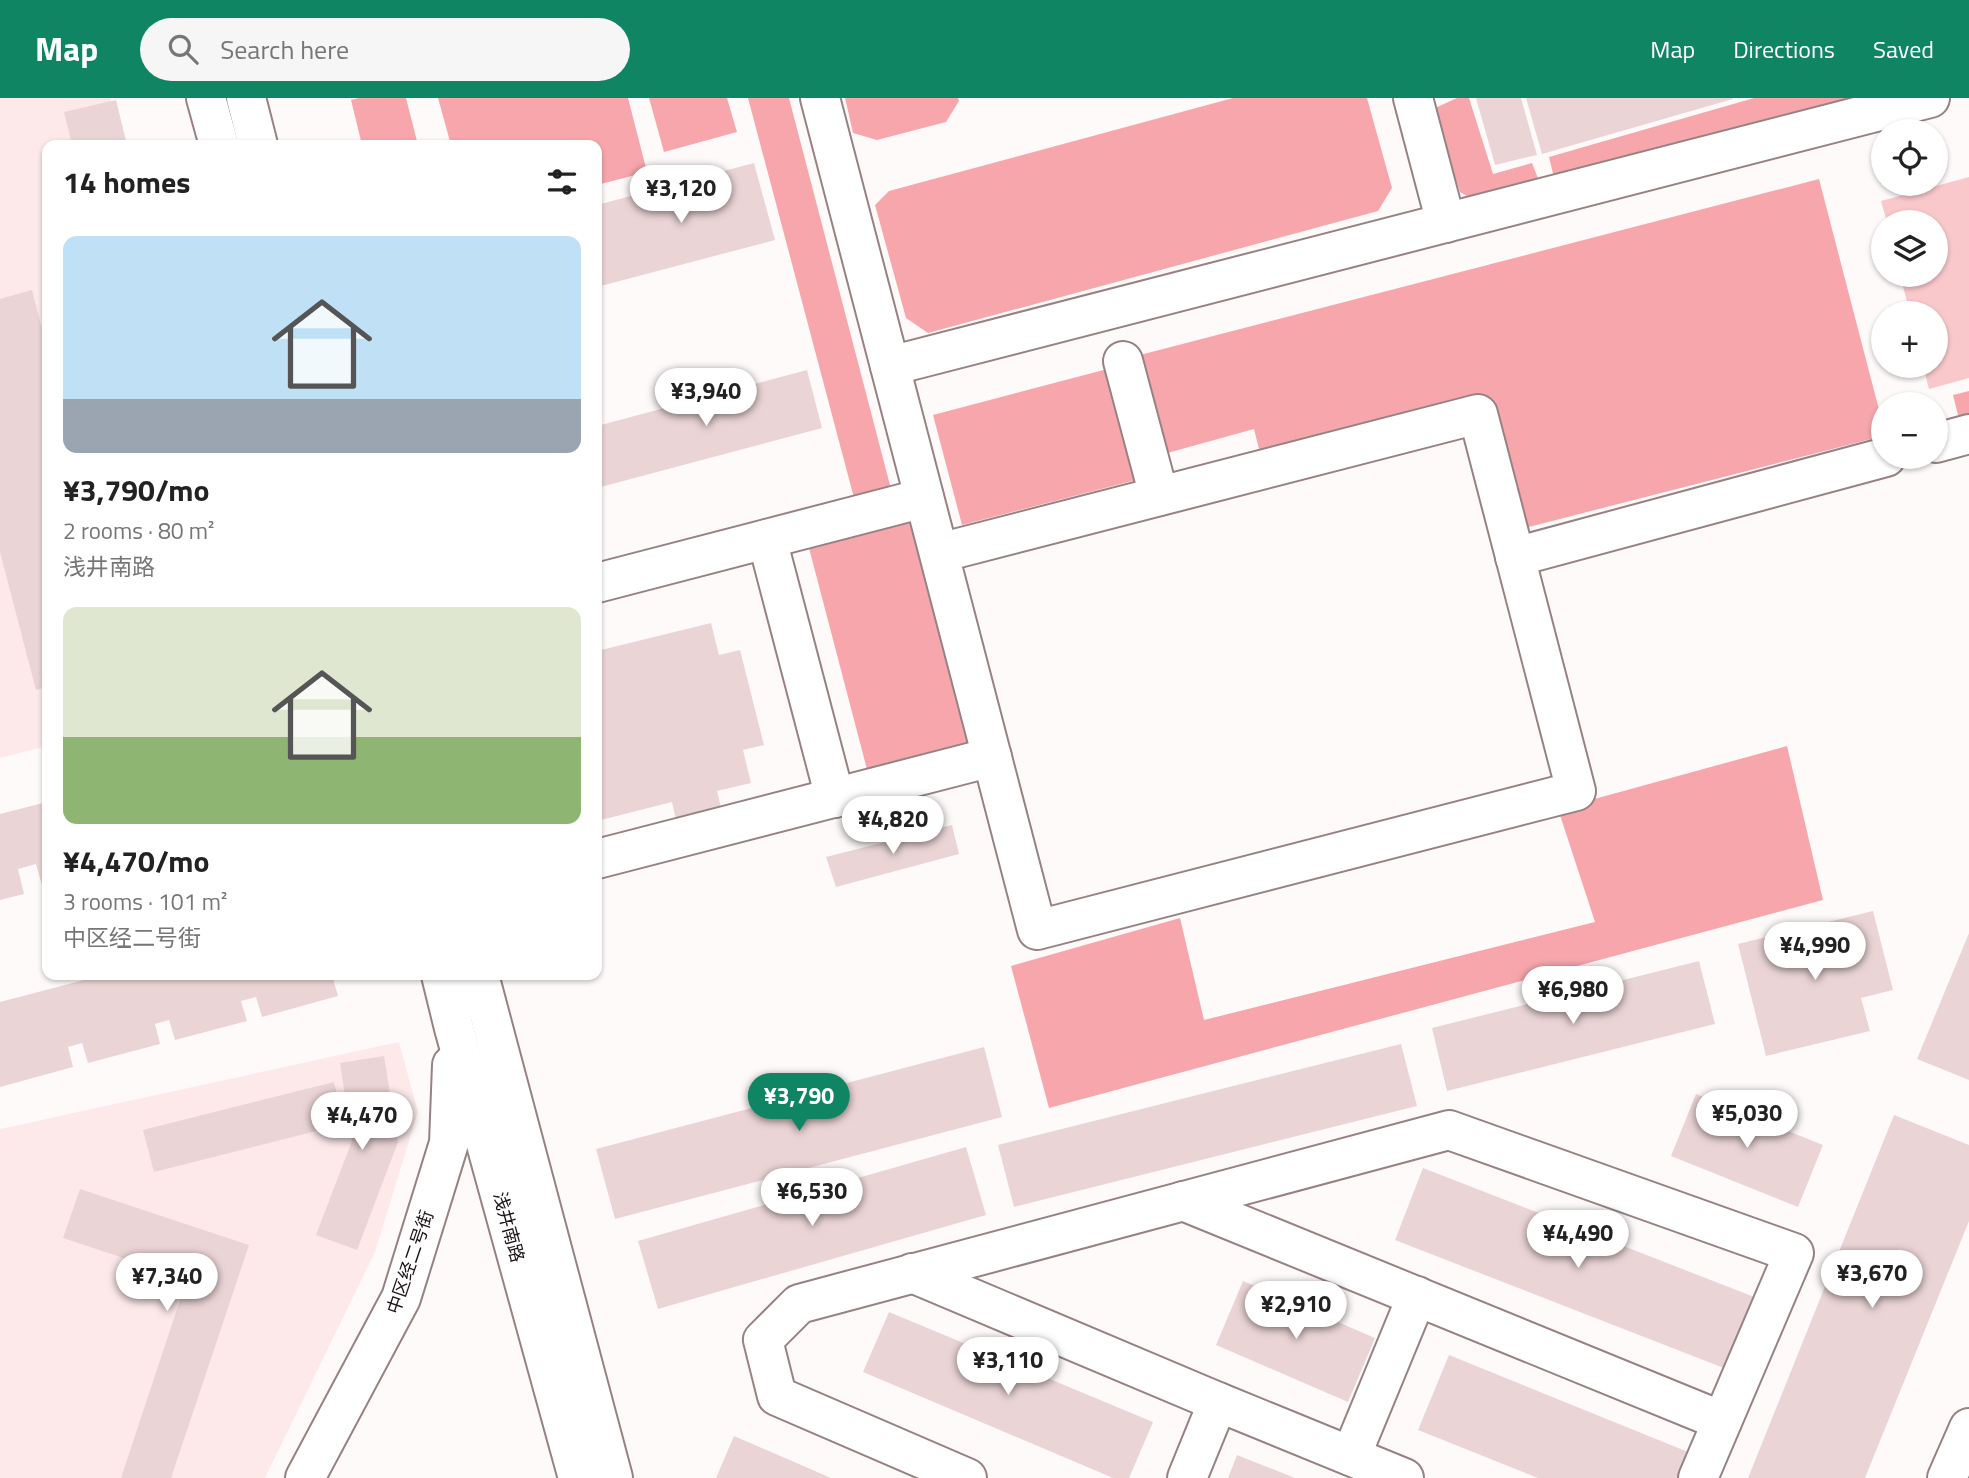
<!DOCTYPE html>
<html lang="en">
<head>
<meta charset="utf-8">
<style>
	:root { --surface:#fff; --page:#f6f6f6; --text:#222; --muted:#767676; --accent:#108564 }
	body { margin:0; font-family:"Titillium Web","Noto Sans SC",sans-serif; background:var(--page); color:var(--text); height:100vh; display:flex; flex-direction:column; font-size:26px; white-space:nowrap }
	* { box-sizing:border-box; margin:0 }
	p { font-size:23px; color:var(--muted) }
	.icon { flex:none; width:38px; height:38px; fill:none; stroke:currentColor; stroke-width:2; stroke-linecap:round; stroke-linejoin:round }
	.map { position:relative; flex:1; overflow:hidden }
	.panel { position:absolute; left:42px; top:42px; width:560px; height:840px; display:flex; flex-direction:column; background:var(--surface); border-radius:14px; box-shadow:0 2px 5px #0004 }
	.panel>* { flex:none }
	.tools { position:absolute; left:1871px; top:21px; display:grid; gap:14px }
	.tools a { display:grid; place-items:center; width:77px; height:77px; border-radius:50%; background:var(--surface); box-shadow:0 2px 5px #0004; font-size:35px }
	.price { position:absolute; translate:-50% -60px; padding:0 16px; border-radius:24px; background:#fff; color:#222; font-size:23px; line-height:46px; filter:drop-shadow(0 2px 4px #0008) }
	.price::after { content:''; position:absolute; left:50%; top:42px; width:21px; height:16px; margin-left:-10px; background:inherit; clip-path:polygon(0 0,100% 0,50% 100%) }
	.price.active { background:var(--accent); color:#fff }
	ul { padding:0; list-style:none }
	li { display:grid; align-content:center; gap:14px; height:371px; padding:0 21px }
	li span { display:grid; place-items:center; height:217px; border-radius:14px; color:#555 }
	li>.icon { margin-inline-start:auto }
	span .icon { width:126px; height:126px; fill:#fffc; stroke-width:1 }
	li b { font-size:30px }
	h2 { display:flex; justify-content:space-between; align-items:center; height:84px; padding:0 21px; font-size:30px }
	header { display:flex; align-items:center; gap:42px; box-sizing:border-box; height:98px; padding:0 35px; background:var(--accent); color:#fff }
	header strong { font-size:33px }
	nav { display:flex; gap:38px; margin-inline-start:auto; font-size:24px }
	.search { width:490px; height:63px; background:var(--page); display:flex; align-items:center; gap:18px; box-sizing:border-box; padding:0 24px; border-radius:38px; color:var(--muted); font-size:26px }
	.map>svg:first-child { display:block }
</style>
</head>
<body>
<header>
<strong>Map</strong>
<div class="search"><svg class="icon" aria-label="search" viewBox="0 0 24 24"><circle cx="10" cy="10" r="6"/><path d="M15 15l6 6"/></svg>Search here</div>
<nav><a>Map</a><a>Directions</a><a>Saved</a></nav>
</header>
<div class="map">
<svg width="1969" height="1380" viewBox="0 0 1969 1380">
	<rect width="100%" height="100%" fill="#fffafa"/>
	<g fill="#fde9ea">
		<path d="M0,0H110L124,47H47V648L0,660Z"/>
		<path d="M399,944L418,1014L375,1154L265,1380H0V1031Z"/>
	</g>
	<path fill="#f9c8cb" d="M1969,79V280L1929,291L1923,268H1936V215H1910L1900,177H1936V124H1887L1881,103Z"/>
	<g fill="#f7a7ac">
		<path d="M359,0H406L418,47H362L351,2Z"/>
		<path d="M438,0H628L647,74L597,87V47H451Z"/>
		<path d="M649,0H727L737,34L664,54Z"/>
		<path d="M748,0H789L891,391L854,400Z"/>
		<path d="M845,0H958L959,3L946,24L877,42L853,35Z"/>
		<path d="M1233,0H1367L1392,90L1378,113L928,235L906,220L875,107L889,93Z"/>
		<path d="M1457,0H1469L1493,76L1532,65L1543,93L1484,108L1460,94L1433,11Z"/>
		<path d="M1754,0H1845L1849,11L1556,88L1549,59Z"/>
		<path d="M1819,81L1883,327V338L1521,431L1486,298L1261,359L1254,331L1160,357L1136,258Z"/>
		<path d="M1115,269L1144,380L962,427L933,317Z"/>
		<path d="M1969,293V318L1959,321L1953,297Z"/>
		<path d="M911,424L970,653L869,679L809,450Z"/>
		<path d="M1787,648L1823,802L1049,1010L1011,868L1180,820L1204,922L1595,824L1558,711Z"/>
	</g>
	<g fill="#ebd4d5">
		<path d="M1476,0H1521L1537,57L1495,67Z"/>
		<path d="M1526,0H1733V1L1542,56Z"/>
		<path d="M116,2L127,47H72L64,14Z"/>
		<path d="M754,65L775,142L597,189V107Z"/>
		<path d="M32,192L47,250V589L36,592L0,454V201Z"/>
		<path d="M807,272L822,330L597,390V328Z"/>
		<path d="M711,525L719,557L740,552L764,647L743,652L751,685L717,693L722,714L677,726L672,704L597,723V553Z"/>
		<path d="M47,704V790L43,791L36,766L18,771L24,796L0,802V716Z"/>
		<path d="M952,727L959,756L836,789L826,759Z"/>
		<path d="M1873,813L1893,892L1861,900L1870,933L1766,958L1738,846Z"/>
		<path d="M1969,835V982L1917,961Z"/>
		<path d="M1699,863L1715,926L1447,993L1432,930Z"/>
		<path d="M103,877H332L338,898L262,919L256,899L241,903L247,923L175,942L169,922L155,926L160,946L88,965L82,945L68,949L73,969L0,989V904Z"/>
		<path d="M1401,946L1417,1008L1014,1109L998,1047Z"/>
		<path d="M984,949L1002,1019L615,1121L596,1051Z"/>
		<path d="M384,958L398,1044L357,1152L316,1137L352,1043L340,965Z"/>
		<path d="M334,984L344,1026L154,1074L143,1032Z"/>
		<path d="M1696,996L1823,1047L1798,1109L1671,1058Z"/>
		<path d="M1894,1017L1969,1047V1123L1865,1380H1748Z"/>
		<path d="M966,1049L986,1117L658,1211L638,1143Z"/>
		<path d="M1423,1070L1762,1202L1734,1274L1395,1142Z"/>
		<path d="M80,1091L249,1147L171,1380H121L187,1181L63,1140Z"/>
		<path d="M1243,1183L1375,1240L1348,1304L1216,1247Z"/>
		<path d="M889,1214L1153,1324L1129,1380H1113L863,1274Z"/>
		<path d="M1449,1257L1698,1358L1689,1380H1538L1418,1332Z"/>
		<path d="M734,1338L831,1380H716Z"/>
		<path d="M1237,1357L1295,1380H1228Z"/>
	</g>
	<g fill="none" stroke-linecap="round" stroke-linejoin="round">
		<g stroke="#978283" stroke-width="42">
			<g id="minor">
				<path d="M206,0L219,47"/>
				<path d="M246,0L258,47"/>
				<path d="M820,0L1037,832L1576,693L1478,316L939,455"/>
				<path d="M1413,0L1446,125"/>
				<path d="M1123,263L1159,398"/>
				<path d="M890,268L1930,0"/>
				<path d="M1936,345L1969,336"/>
				<path d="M767,441L835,700"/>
				<path d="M1515,459L1886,359"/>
				<path d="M597,485L924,400"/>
				<path d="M597,761L992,659"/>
				<path d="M441,877L454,930L578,1380"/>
				<path d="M479,877L613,1380"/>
				<path d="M1183,1103L1722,1323"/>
				<path d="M912,1175L1218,1304"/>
				<path d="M1351,1358L1417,1198"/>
				<path d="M305,1380L401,1200L449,1045L452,967"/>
				<path d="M967,1380L777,1298L763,1242L799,1206L1449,1032L1794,1155L1698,1380"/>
				<path d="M1187,1380L1218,1304L1404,1380"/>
			</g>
		</g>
		<g stroke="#978283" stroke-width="42">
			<path id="major" d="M1947,1380L1969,1330"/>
		</g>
		<use href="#minor" stroke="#fff" stroke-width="38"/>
		<use href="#major" stroke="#fff" stroke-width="38"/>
	</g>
	<g text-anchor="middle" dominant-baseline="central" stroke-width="7" stroke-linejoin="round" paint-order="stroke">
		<g font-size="18" fill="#1c1415" stroke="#fff">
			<text transform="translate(509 1129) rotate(75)">浅井南路</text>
			<text transform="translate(410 1164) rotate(-71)">中区经二号街</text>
		</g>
	</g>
</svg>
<div class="tools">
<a><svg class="icon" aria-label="locate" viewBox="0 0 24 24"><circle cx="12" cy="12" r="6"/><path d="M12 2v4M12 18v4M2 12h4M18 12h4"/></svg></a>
<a><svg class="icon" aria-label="layers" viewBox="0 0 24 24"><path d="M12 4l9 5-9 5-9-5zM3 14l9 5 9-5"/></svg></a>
<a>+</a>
<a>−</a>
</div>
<b class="price" style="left:681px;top:127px">¥3,120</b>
<b class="price" style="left:706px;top:330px">¥3,940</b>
<b class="price" style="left:893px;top:758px">¥4,820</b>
<b class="price" style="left:1815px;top:884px">¥4,990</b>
<b class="price" style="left:1573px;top:928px">¥6,980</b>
<b class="price active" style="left:799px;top:1035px">¥3,790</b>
<b class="price" style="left:1747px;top:1052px">¥5,030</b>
<b class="price" style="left:362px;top:1054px">¥4,470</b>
<b class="price" style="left:812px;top:1130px">¥6,530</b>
<b class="price" style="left:1578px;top:1172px">¥4,490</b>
<b class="price" style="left:1872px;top:1212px">¥3,670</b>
<b class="price" style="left:167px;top:1215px">¥7,340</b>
<b class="price" style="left:1296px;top:1243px">¥2,910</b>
<b class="price" style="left:1008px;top:1299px">¥3,110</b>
<section class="panel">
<h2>14 homes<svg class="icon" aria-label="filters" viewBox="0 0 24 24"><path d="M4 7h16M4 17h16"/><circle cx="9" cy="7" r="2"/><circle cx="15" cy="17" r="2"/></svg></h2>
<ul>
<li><span style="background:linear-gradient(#bfe0f5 75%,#9aa5b1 0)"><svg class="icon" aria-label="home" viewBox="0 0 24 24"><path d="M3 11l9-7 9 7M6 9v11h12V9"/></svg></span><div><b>¥3,790/mo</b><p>2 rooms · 80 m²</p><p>浅井南路</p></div></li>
<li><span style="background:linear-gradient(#dfe7d0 60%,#8fb573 0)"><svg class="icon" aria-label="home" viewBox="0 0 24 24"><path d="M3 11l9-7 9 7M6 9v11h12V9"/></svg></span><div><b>¥4,470/mo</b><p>3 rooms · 101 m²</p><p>中区经二号街</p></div></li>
</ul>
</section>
</div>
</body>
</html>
